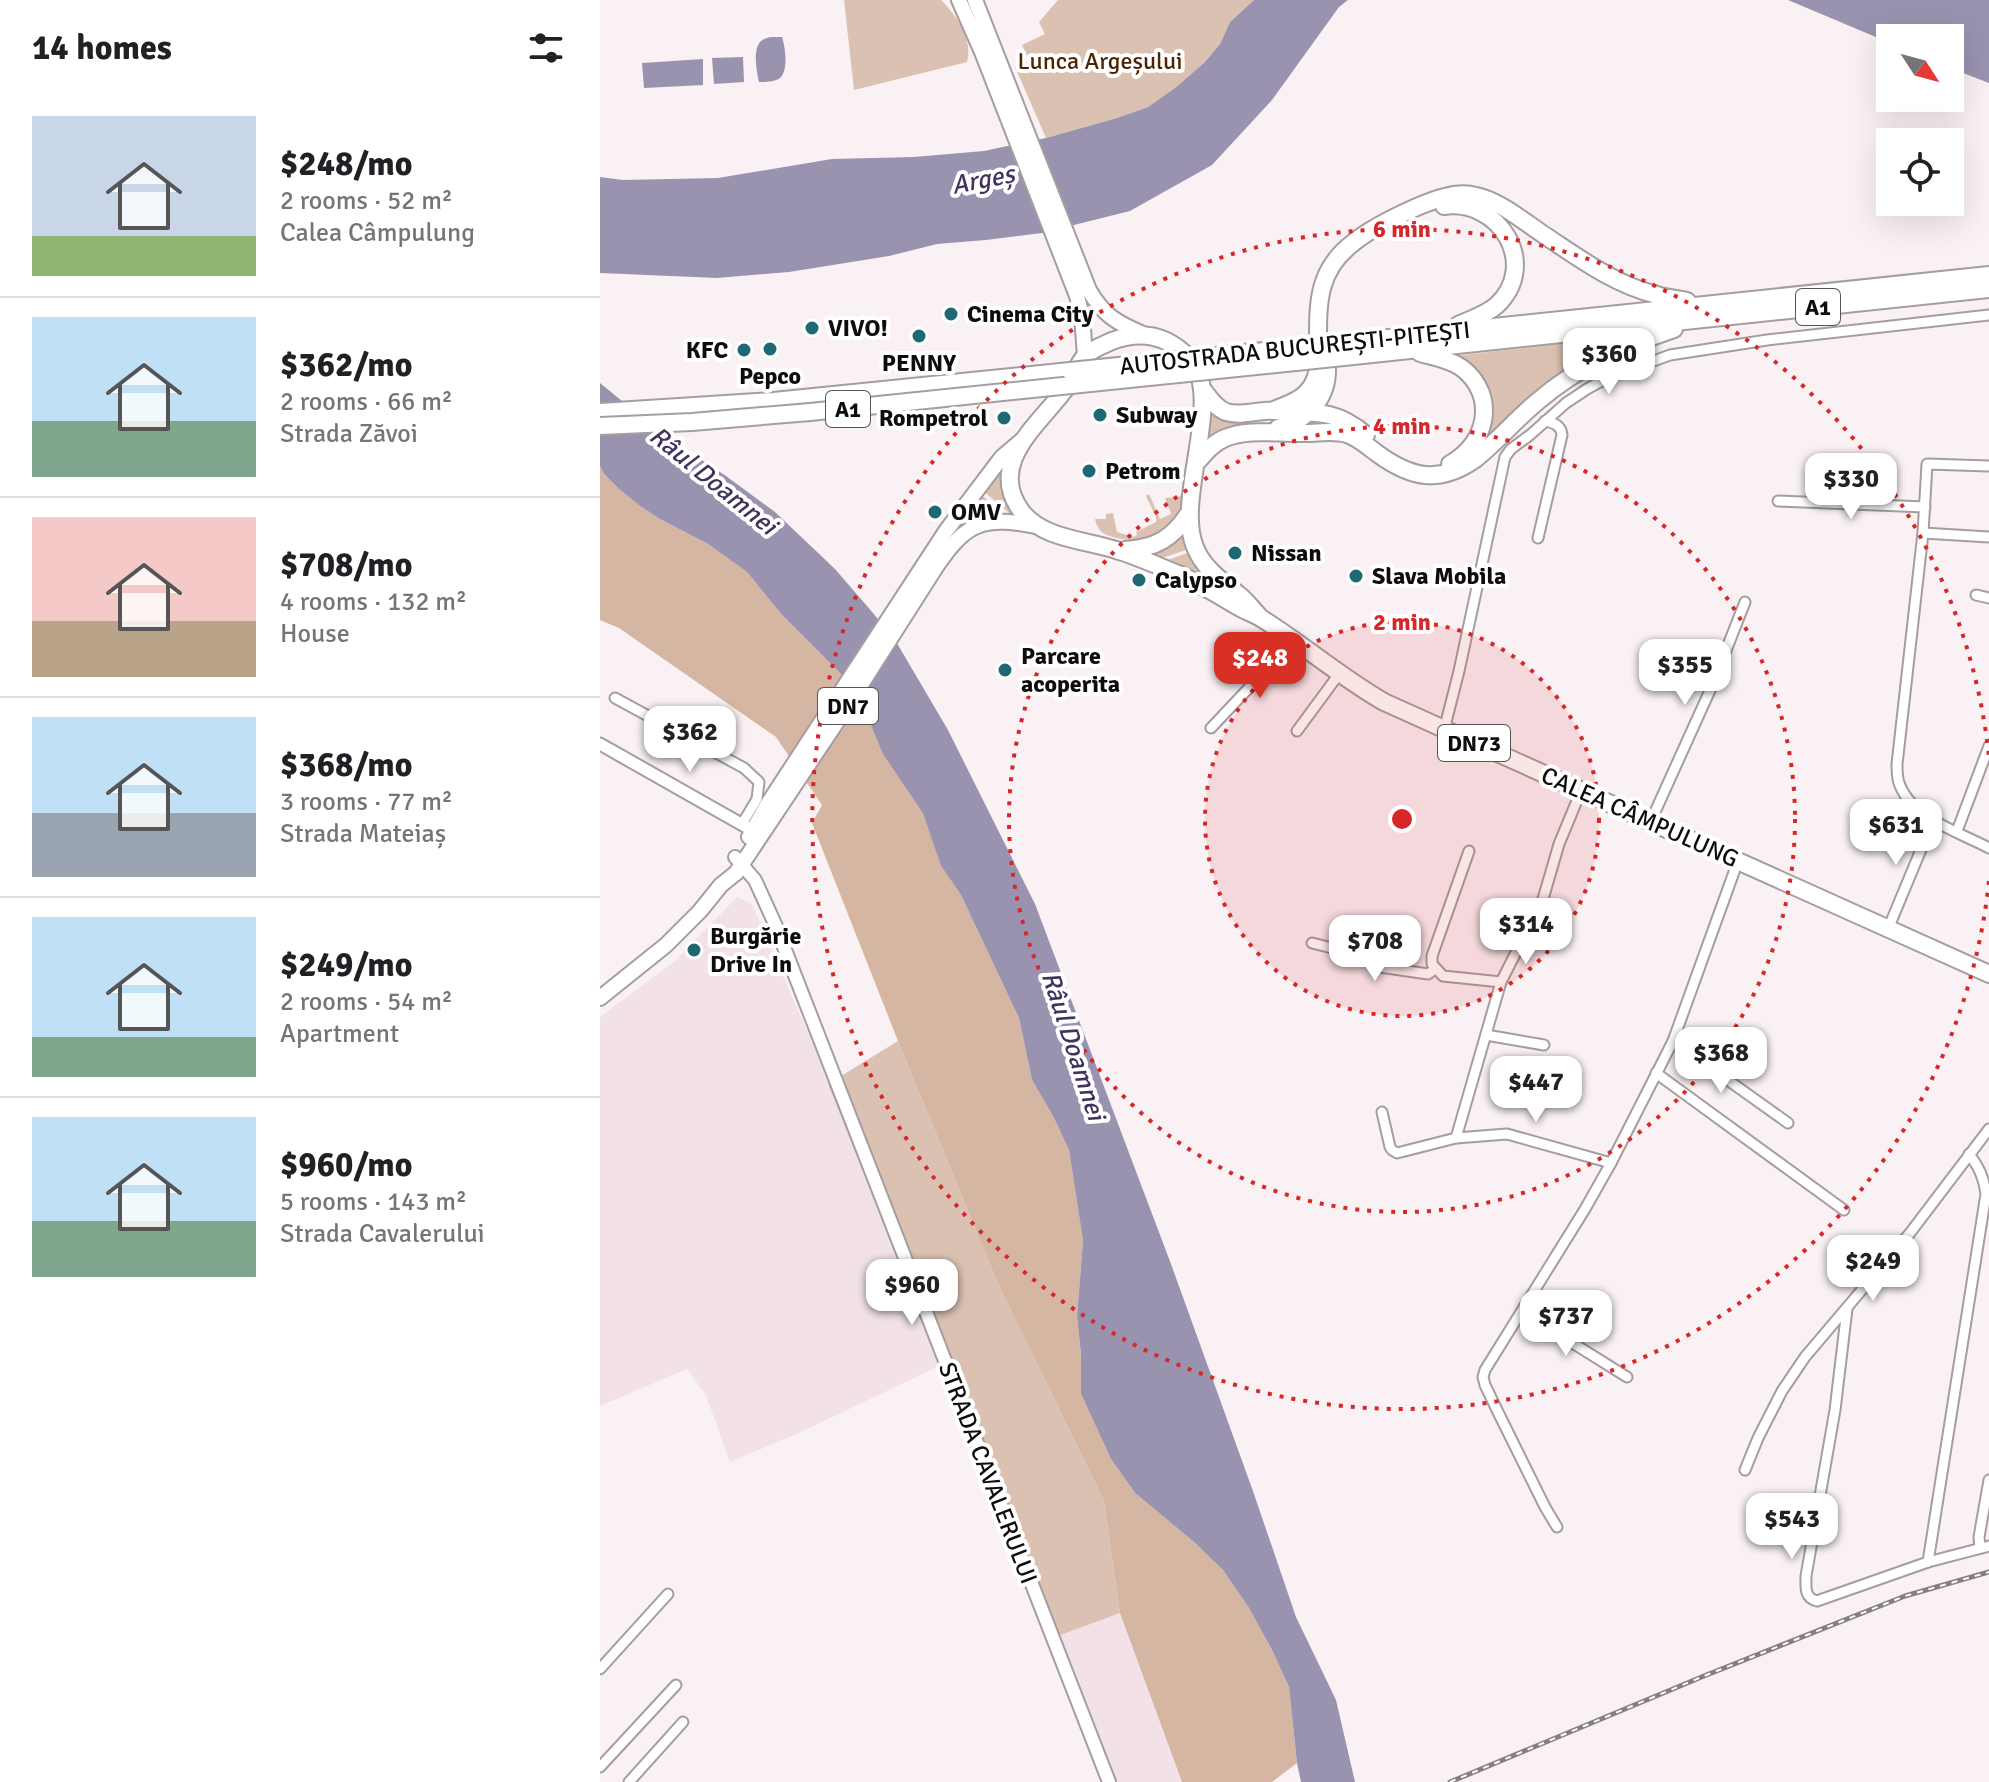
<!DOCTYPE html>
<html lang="en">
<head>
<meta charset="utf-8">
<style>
	:root { --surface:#fff; --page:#f2f2f2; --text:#202124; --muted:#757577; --line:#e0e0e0; --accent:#d93025 }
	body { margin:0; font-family:Signika,sans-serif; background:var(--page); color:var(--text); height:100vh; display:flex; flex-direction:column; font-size:30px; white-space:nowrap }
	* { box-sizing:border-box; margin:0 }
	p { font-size:26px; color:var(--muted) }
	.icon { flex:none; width:44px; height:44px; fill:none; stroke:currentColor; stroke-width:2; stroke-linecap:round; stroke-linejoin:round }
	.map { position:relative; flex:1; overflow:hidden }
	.sheet { display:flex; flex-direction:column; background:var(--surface); width:600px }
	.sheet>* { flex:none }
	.needle { width:52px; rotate:126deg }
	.tools { position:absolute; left:1276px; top:24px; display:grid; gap:16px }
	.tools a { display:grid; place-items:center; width:88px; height:88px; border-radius:0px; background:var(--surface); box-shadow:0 8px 32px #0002; font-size:40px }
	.price { position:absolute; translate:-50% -68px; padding:0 18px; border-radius:16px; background:#fff; color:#222; font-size:26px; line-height:52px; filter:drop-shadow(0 2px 4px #0008) }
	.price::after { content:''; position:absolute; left:50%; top:48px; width:24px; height:18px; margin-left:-12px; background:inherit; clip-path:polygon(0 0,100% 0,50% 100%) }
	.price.on { background:var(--accent); color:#fff }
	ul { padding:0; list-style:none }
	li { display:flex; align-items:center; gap:24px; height:200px; padding:0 32px }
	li+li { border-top:2px solid var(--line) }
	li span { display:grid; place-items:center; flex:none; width:224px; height:160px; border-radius:0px; color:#555 }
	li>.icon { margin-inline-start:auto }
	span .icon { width:96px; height:96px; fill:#fffc; stroke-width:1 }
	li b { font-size:34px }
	h2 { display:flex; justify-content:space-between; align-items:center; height:96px; padding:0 32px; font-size:34px }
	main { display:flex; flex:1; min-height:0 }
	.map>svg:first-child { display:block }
</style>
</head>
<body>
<main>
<section class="sheet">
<h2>14 homes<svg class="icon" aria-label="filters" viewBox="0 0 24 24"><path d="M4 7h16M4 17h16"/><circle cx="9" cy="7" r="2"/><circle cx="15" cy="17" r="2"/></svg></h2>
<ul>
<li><span style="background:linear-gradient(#c9d6e8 75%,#8fb573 0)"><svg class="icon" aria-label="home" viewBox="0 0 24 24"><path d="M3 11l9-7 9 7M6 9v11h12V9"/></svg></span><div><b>$248/mo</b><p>2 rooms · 52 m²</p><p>Calea Câmpulung</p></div></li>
<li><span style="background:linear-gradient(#bfe0f5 65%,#7fa58c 0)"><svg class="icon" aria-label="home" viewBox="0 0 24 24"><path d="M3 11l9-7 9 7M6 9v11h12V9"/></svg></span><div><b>$362/mo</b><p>2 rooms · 66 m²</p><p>Strada Zăvoi</p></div></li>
<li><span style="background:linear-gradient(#f6c9c9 65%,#b9a48a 0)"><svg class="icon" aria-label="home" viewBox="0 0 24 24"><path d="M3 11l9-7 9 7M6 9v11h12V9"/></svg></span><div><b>$708/mo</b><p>4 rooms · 132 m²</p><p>House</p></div></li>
<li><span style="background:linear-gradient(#bfe0f5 60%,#9aa5b1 0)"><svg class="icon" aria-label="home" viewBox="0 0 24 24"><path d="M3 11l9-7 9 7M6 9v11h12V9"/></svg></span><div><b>$368/mo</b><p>3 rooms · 77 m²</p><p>Strada Mateiaș</p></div></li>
<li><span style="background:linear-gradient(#bfe0f5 75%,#7fa58c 0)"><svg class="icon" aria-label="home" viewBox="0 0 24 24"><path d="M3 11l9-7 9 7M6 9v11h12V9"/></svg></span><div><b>$249/mo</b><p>2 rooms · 54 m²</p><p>Apartment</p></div></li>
<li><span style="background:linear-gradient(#bfe0f5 65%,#7fa58c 0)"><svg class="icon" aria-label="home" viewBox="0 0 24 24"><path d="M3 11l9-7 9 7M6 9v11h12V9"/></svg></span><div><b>$960/mo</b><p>5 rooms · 143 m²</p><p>Strada Cavalerului</p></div></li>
</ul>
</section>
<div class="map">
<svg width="1389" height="1782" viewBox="0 0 1389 1782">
	<rect width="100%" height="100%" fill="#f9f1f4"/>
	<g fill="#f2e2e8">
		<path d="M137,897L152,904L214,1047L341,1365L199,1433L130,1462L106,1395L87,1369L0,1406V1017L74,962Z"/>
		<path d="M520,1613L582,1782H503L450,1639Z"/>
	</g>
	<g fill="#dac1b2">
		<path d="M244,0H341C357,16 373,39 367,62L254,90Z"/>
		<path d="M458,0H654L630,22L620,44L605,62L575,88L548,107L517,118L446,138L415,67L429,61L422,45L445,34L439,22Z"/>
		<path d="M1040,335L1009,351L867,461L886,399L845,357Z"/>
		<path d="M611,410L642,420L643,426L619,431L606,440Z"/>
		<path d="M405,459L415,514L409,513L382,490Z"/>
		<path d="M586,492C584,502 582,513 574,521C559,540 540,543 517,538C504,535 498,532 495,519H506V514L513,513L517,532L534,537L537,535L536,532L556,522V517L546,496L549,494L560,519L571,514L565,498L578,497Z"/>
		<path d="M379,493L402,512C365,515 353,535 333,563Z"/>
		<path d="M586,531L589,549L559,559L550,554L578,539Z"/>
		<path d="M590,552L614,583L565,561Z"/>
		<path d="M298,1041L398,1284L504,1501L520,1613L450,1639L428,1592L341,1365L228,1084Z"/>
	</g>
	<path fill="#d4b6a3" d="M0,466L4,474L19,489L40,506L60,519L108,544L147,572L182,615L240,673L267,716L283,753L324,813L341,866L361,895L419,1018L432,1080L453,1116L469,1150L483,1241L477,1316L481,1356V1394L511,1459L535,1493L594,1542L623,1570L649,1608L672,1650L689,1687L697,1763L672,1782H582L520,1613L504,1501L398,1284L298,1041L212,823L222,805L176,737L19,628L0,620Z"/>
	<g fill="#9a93b0">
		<path d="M654,0H748L739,7L672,100L612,165L530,211L442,233L386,240L337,244L289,256L189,272L117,278L0,273V177L23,180L118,178L232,159L314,157L384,151L446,138L517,118L548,107L575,88L605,62L620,44L630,22Z"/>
		<path d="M1188,0H1389V83L1350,68V38H1290V43Z"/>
		<path d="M182,37C185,46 189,70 180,78C175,82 165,82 159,82C157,73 152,49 161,41C167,36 175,37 182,37Z"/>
		<path d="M143,57L144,82L114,84L112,58Z"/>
		<path d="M103,59V85L44,88L42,63Z"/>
		<path d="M0,383L61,433L126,476L175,512L235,569L273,613L298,645L348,730L435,904L571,1264L654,1494L696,1617L736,1700L755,1782H701L697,1763L689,1687L672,1650L649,1608L623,1570L594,1542L535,1493L511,1459L481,1394V1355L477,1316L483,1241L469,1150L453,1116L432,1080L419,1018L361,895L341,866L323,813L283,754L267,716L240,673L182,615L147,572L108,544L60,519L40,506L19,489L4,474L0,466Z"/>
	</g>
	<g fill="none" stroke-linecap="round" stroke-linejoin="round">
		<g stroke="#a59d9f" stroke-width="13">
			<g id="minor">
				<path d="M1389,466L1327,464L1323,533L1297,764C1297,770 1297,777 1299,783C1311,818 1359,832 1389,848"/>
				<path d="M1178,501L1325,507"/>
				<path d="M1323,533L1389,537"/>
				<path d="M938,538L962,435C961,425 954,423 945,421"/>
				<path d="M1376,595L1389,598"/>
				<path d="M15,698L144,768L159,782L157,799L142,824"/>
				<path d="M611,728L661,675L690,638"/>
				<path d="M844,730L859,671L905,457L911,449L930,435L966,403L987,389L1007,378L1070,355L1167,340L1389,315"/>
				<path d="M697,731L739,674"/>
				<path d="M1050,823L1112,686L1145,602"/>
				<path d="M1357,831L1389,746"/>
				<path d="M869,851L832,956V964L843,976L901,982"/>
				<path d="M1288,929L1330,828L1335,823"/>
				<path d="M712,943L768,957L776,966L780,967L828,974L835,969"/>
				<path d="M886,1035L944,1045"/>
				<path d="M1073,1041L1188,1123"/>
				<path d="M1056,1073L1244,1210"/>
				<path d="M782,1112L790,1147L792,1150L797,1153L856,1138L907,1134L1011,1163"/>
				<path d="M856,1138L901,982L943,899L959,844L981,791"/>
				<path d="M1247,1309L1235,1410L1206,1576C1206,1587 1204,1598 1217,1601L1328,1562L1389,1546"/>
				<path d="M923,1312L1027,1377"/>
				<path d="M1145,1470L1158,1438L1182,1391L1205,1357L1310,1233L1389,1129"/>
				<path d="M957,1527L945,1507L897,1410L885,1385L883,1377L885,1370L985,1209L1011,1163L1073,1041L1138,861"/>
				<path d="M1380,1548L1379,1537L1389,1480"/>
				<path d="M1328,1562L1386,1194C1384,1178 1379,1167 1369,1154"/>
				<path d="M0,1669L68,1594"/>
				<path d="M0,1767L76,1685"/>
				<path d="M29,1782L83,1722"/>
			</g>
		</g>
		<g stroke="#a59d9f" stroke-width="15">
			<path id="tertiary" d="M0,744L157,833"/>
		</g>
		<g stroke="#a59d9f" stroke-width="16">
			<path id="secondary" d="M135,857L155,880L175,924L509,1782"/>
		</g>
		<g stroke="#a59d9f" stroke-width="18">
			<g id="primary">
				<path d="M359,0L382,52L477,296L482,316L485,356"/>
				<path d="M375,0L489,290C503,315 517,323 543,334"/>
				<path d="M149,837L169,802L346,531L402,457L422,440"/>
				<path d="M0,998L66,945L100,911L121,885L136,873L248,705L336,567C368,519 386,516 441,527"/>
			</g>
		</g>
		<g stroke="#a59d9f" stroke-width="20">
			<g id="trunk">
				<path d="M525,550C556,548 572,539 589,513"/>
				<path d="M660,617C653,610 647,601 639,595C622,581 603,568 595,547C574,497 626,396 589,358C567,335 541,330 512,341C503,345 492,349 485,356C476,366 472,382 463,392C437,426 386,465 422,512C443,539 486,540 516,550C537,556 558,566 578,574C599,583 618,595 637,606C645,611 655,614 664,620C705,646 742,678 784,702L1389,974"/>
			</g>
		</g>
		<g stroke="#a59d9f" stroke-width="20">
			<g id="motorway">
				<path d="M844,206C899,198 940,264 897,305C886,315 871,319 858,325"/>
				<path d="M761,341L1389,275"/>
				<path d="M820,353C834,357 849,359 862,368C898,396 887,444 850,464"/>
				<path d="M763,355L1389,289"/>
				<path d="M604,391C610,399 616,408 626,412C638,416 652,412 664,411C673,410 681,412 689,412C722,412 740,413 766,435"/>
				<path d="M674,410C685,405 698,402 706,393C719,380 719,365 718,348C718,305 716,271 753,243C772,227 821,203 845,197C855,194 866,193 876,196C900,201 923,221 944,235C979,258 1015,285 1057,295C1066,298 1077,299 1087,301"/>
				<path d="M0,412L174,401L470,371"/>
				<path d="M678,428C706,421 728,399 727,368"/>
				<path d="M597,462C605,453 613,443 625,438C648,428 679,434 704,433C719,433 734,430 747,434C759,438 768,447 778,454C811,478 839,484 874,460C897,442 916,419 938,401C979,366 1024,346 1074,329"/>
			</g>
		</g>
		<use href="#minor" stroke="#fff" stroke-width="9"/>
		<use href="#tertiary" stroke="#fff" stroke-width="11"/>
		<use href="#secondary" stroke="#fff" stroke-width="12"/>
		<use href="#primary" stroke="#fff" stroke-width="14"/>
		<use href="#trunk" stroke="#fff" stroke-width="16"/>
		<use href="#motorway" stroke="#fff" stroke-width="16"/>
		<g stroke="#857f81" stroke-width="5">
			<path id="rail" d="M850,1782L1104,1676L1305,1596L1389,1572"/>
		</g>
		<use href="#rail" stroke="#fff" stroke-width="2" stroke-dasharray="6" stroke-linecap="butt"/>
		<g stroke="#a59d9f" stroke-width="20" stroke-linecap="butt">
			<g id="motorway-bridge">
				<path d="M470,371L761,341"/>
				<path d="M0,426L92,422L210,412L763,355"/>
			</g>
		</g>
		<use href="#motorway-bridge" stroke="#fff" stroke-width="16"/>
	</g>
	<circle cx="802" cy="819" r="197" fill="#d62828" fill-opacity=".12"/>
	<g fill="none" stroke="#d62828" stroke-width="4" stroke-dasharray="4 8">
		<circle cx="802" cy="819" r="197"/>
		<circle cx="802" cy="819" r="393"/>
		<path d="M1389 881A590 590 0 1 1 1389 757"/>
	</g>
	<g fill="#1e6873" stroke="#fff" stroke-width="3">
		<circle cx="351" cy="314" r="8"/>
		<circle cx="212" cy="328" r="8"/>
		<circle cx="319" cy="336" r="8"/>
		<circle cx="170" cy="349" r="8"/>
		<circle cx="144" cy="350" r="8"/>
		<circle cx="500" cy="415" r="8"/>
		<circle cx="404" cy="418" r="8"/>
		<circle cx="489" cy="471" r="8"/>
		<circle cx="335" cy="512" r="8"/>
		<circle cx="635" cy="553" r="8"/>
		<circle cx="756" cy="576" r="8"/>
		<circle cx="539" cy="580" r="8"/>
		<circle cx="405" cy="670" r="8"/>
		<circle cx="94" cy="950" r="8"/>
	</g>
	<g text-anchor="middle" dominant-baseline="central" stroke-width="8" stroke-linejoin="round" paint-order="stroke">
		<g fill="#fff" stroke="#575556" stroke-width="2">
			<rect x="1196" y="289" width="44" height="36" rx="6"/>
			<rect x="226" y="391" width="44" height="36" rx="6"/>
			<rect x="218" y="688" width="60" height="36" rx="6"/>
			<rect x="838" y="725" width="72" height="36" rx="6"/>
		</g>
		<g font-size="22" font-weight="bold" fill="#0f0c0d">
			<text x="1218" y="307">A1</text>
			<text x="248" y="409">A1</text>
			<text x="248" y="706">DN7</text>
			<text x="874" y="743">DN73</text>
		</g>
		<g font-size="24" fill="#4c2403" stroke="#fff">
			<text x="500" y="61">Lunca Argeșului</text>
		</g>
		<g font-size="24" font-weight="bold" fill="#0f0c0d" stroke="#fff" text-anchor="start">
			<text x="367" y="314">Cinema City</text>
			<text x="228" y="328">VIVO!</text>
			<text x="128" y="350" text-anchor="end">KFC</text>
			<text x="319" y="363" text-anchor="middle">PENNY</text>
			<text x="170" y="376" text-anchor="middle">Pepco</text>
			<text x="516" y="415">Subway</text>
			<text x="388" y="418" text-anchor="end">Rompetrol</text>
			<text x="505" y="471">Petrom</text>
			<text x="351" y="512">OMV</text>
			<text x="651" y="553">Nissan</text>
			<text x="772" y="576">Slava Mobila</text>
			<text x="555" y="580">Calypso</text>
			<text x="421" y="656">Parcare<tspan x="421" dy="28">acoperita</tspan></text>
			<text x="110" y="936">Burgărie<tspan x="110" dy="28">Drive In</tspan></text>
		</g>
		<g font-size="24" fill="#0f0c0d" stroke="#fff">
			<text transform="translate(695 348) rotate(-6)">AUTOSTRADA BUCUREȘTI-PITEȘTI</text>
			<text transform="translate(1040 817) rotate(24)">CALEA CÂMPULUNG</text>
			<text transform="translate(388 1473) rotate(69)">STRADA CAVALERULUI</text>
		</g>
		<g font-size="26" font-style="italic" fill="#40335d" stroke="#fff">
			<text transform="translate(383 180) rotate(-11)">Argeș</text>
			<text transform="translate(113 481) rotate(39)">Râul Doamnei</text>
			<text transform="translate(473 1046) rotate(72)">Râul Doamnei</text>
		</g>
	</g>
	<circle cx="802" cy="819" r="12" fill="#d62828" stroke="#fff" stroke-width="4"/>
	<g font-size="24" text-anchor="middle" font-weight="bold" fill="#d62828" stroke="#fff" stroke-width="8" stroke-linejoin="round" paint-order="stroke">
		<text x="802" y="237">6 min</text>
		<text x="802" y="434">4 min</text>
		<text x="802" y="630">2 min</text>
	</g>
</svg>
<div class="tools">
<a><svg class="needle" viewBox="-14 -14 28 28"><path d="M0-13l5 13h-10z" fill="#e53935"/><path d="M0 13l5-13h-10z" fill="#757577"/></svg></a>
<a><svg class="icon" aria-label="locate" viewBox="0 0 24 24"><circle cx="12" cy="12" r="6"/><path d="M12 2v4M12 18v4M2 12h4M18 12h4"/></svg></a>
</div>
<b class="price" style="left:1009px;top:396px">$360</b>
<b class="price" style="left:1251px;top:521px">$330</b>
<b class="price on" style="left:660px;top:700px">$248</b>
<b class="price" style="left:1085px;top:707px">$355</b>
<b class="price" style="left:90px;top:774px">$362</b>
<b class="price" style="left:1296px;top:867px">$631</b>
<b class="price" style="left:926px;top:966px">$314</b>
<b class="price" style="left:775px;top:983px">$708</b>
<b class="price" style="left:1121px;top:1095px">$368</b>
<b class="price" style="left:936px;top:1124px">$447</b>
<b class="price" style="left:1273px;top:1303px">$249</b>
<b class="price" style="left:312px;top:1327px">$960</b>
<b class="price" style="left:966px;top:1358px">$737</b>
<b class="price" style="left:1192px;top:1561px">$543</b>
</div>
</main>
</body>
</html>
